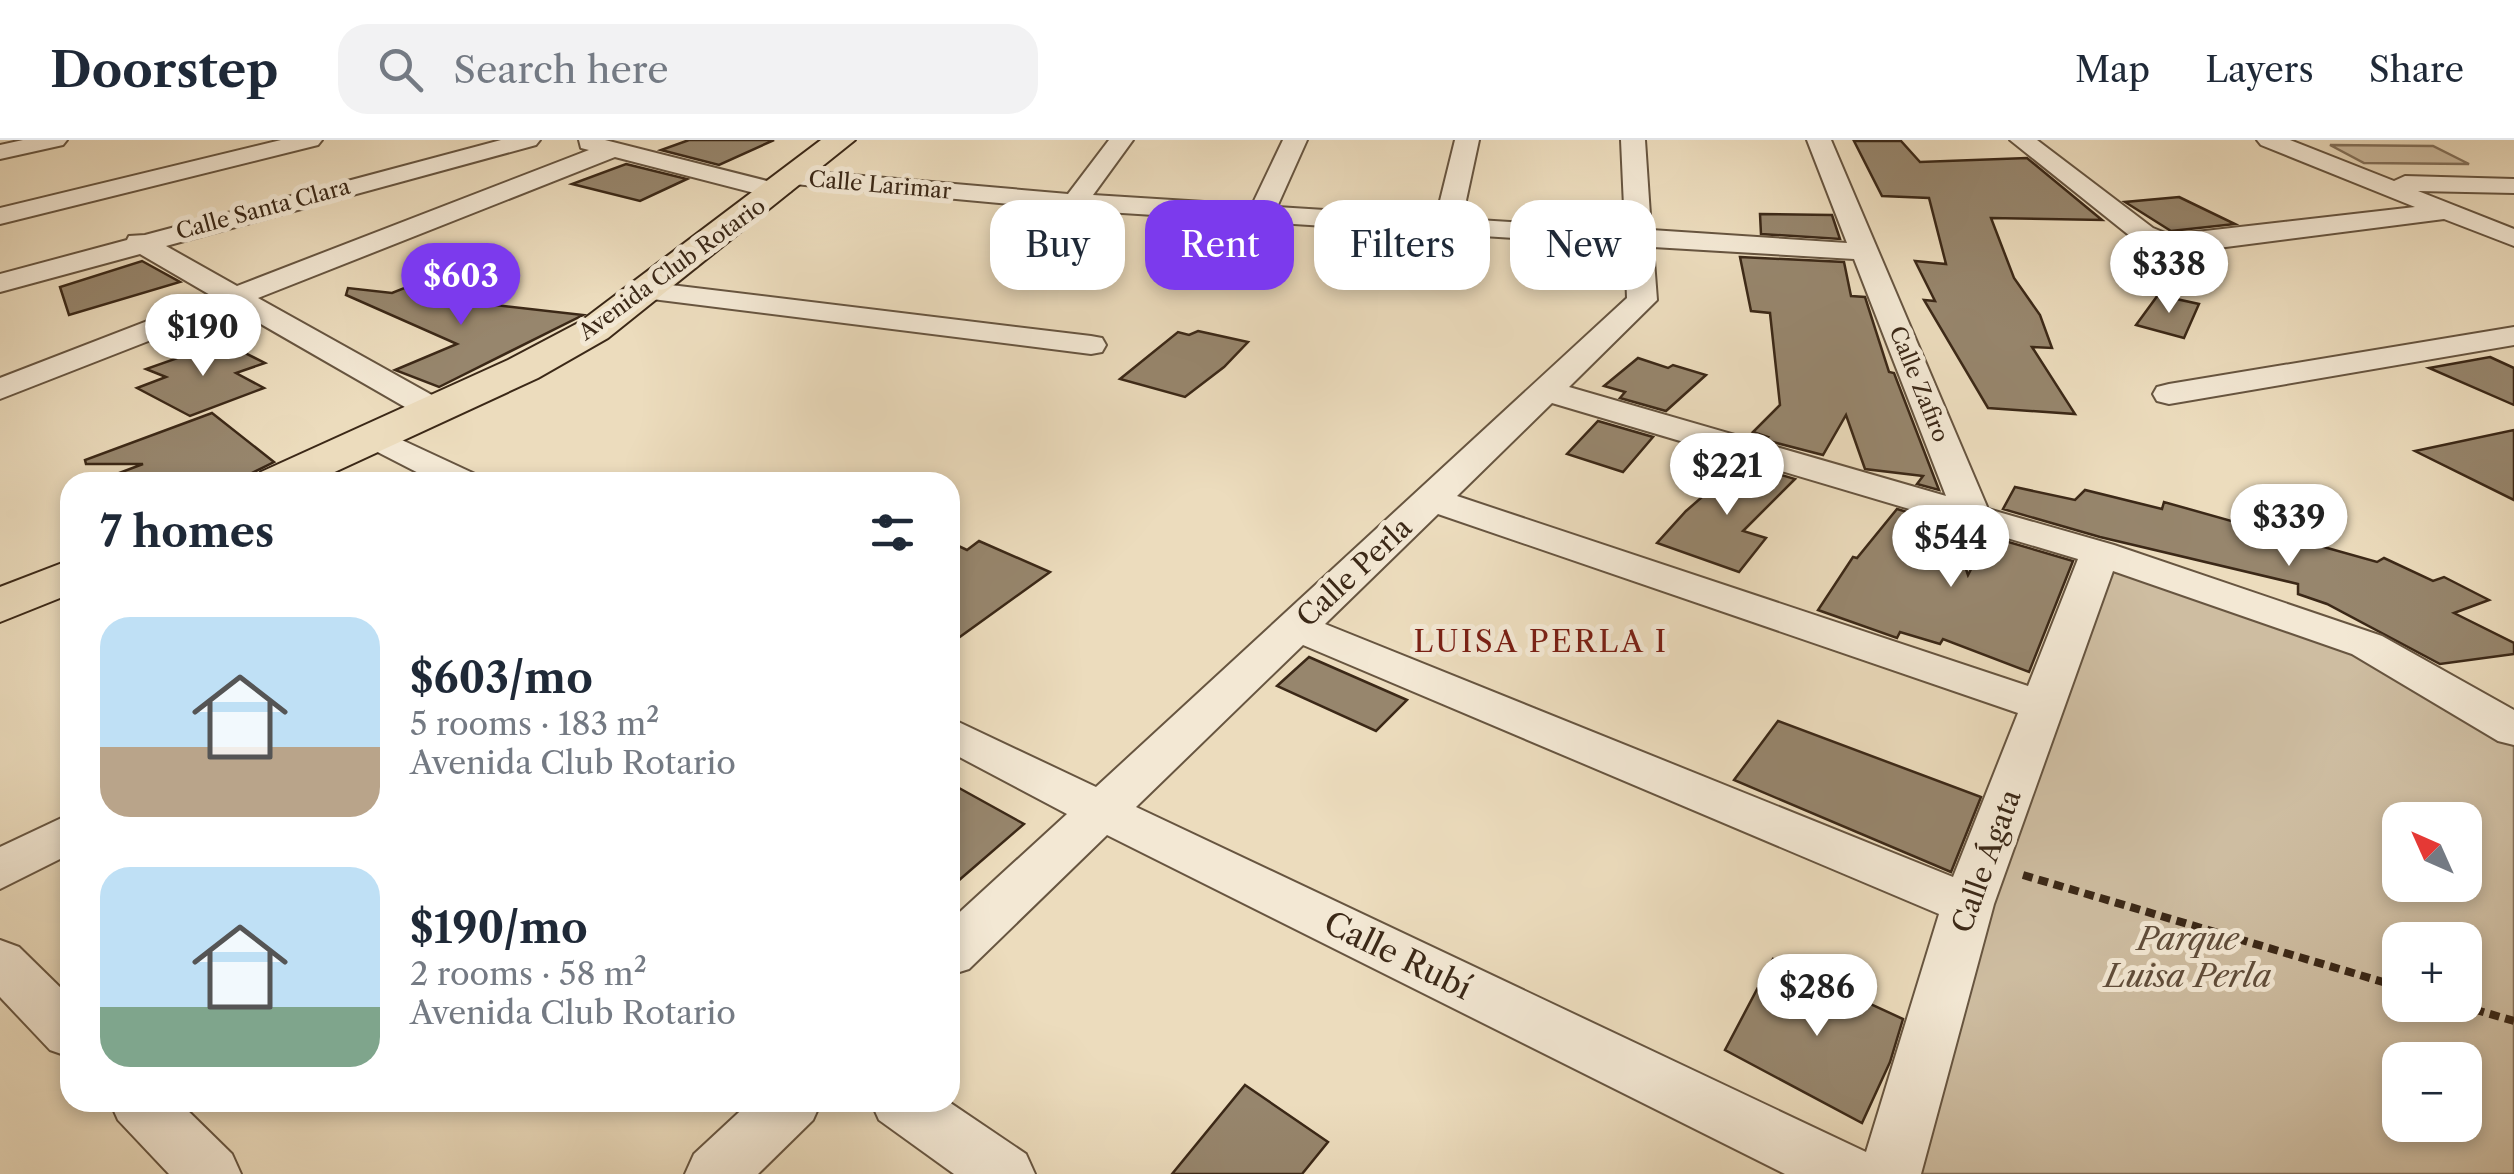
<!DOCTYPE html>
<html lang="en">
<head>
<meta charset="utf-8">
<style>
	:root { --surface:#fff; --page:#f2f2f3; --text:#1f2937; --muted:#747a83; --line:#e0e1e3; --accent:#7c3aed }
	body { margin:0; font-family:"Libre Caslon Text",serif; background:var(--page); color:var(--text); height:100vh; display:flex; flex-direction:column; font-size:38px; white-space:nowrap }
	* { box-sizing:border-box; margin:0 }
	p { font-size:32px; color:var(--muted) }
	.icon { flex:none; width:55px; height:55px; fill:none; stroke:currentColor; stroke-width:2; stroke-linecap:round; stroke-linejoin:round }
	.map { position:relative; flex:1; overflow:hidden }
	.sheet { position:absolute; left:60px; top:332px; width:900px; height:640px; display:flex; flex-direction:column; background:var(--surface); border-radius:30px; box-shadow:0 5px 15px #0003 }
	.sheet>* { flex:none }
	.hud { position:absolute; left:990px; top:60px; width:950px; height:90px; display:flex; gap:20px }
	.needle { width:65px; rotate:315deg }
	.buttons { position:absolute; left:2382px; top:662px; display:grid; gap:20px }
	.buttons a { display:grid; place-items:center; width:100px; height:100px; border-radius:20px; background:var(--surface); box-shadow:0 5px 15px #0003; font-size:50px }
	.price { position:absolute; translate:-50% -85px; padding:0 22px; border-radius:35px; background:#fff; color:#222; font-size:32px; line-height:65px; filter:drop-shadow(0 2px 5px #0008) }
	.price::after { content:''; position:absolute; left:50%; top:60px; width:30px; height:22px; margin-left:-15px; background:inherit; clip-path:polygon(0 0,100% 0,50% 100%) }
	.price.selected { background:var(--accent); color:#fff }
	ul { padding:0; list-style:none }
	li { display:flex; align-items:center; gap:30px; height:250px; padding:0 40px }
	li span { display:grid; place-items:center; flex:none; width:280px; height:200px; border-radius:30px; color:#555 }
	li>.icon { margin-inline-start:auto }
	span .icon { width:120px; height:120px; fill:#fffc; stroke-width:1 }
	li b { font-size:42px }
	h2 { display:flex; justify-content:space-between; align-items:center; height:120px; padding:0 40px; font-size:42px }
	.chip { padding:0 35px; border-radius:30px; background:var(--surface); box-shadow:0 5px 15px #0003; font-size:35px; line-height:90px }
	.chip.selected { background:var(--accent); color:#fff }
	header { display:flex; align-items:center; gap:60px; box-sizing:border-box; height:140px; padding:0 50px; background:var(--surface); border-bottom:2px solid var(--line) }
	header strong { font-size:48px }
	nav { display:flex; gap:55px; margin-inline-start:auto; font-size:35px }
	.search { width:700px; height:90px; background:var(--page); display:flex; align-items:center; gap:25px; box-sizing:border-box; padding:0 35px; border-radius:30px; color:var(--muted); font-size:38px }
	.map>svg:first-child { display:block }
</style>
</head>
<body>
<header>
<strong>Doorstep</strong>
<div class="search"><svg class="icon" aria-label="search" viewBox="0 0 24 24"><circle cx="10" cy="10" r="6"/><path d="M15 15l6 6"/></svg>Search here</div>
<nav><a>Map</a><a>Layers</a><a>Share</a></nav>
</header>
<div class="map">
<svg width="2514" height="1034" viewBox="0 0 2514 1034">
	<rect width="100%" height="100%" fill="#ecdcbd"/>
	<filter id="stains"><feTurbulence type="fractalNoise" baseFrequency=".002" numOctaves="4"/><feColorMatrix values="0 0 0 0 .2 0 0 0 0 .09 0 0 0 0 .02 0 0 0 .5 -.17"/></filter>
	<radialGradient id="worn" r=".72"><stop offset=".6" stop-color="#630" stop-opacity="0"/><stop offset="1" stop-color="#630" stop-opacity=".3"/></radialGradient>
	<g fill="#cebda1" stroke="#84725c" stroke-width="2.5" fill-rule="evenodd">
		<path d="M2330,5L2433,6L2469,24L2364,23Z"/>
		<path d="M2100,413L2367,505L2514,590V1034H1891ZM2400,680H2465V745H2400ZM2400,800H2465V865H2400ZM2400,920H2465V985H2400Z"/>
	</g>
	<g fill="#97866d" stroke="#3b2817" stroke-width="2.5">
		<path d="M689,0H774L719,25L661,10Z"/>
		<path d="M1854,1H1901L1920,22L2027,18L2102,80L1991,78L2014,138L2040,175L2052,208L2032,207L2075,274L1988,268L1924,160L1935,161L1915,121L1946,124L1929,58L1882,56Z"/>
		<path d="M626,24L687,39L640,61L572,44Z"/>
		<path d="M2179,57L2235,84L2171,91L2125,62Z"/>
		<path d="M1760,74L1832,75L1840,99L1761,94Z"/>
		<path d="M1740,117L1844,122L1851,156L1865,157L1889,232L1894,233L1939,350L1917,344L1923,336L1865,329L1846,275L1823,315L1765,300L1768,297L1753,292L1780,265L1770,173L1751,171Z"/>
		<path d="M142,121L180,142L69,175L60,147Z"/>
		<path d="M417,143L469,162L583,175L439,247L395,230L457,204L346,155L348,148L392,153Z"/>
		<path d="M2158,155L2199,164L2184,198L2136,185Z"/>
		<path d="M1198,191L1248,202L1224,227L1185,257L1120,239L1178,192L1189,195Z"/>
		<path d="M223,202L265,223L236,233L264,248L190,276L137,248L166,237L146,229Z"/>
		<path d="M2490,217L2514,228V265L2429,228Z"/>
		<path d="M1638,218L1668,228L1673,225L1706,235L1666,271L1620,258L1625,252L1604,246Z"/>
		<path d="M212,273L274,322L234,342H103V339L143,324H86L85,320Z"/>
		<path d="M1598,281L1653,297L1623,332L1567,314Z"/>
		<path d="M2514,290V360L2415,311Z"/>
		<path d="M1741,323L1795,339L1743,391L1766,398L1739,432L1657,403L1686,371Z"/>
		<path d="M2015,347L2075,360L2085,350L2162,369L2164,362L2377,422L2384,418L2433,441L2444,437L2489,460L2454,473L2514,503V514L2440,524L2327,464L2298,454V444L2100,397L2003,369Z"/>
		<path d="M1897,369L1951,385L1968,435L1988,396L2073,421L2029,532L1943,499L1940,504L1900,492L1897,498L1818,470L1853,417L1857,418Z"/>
		<path d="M979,401L1050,432L950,504V402L967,410Z"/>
		<path d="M1309,517L1407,560L1376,591L1277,546Z"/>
		<path d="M1778,581L1981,657L1951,732L1734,640Z"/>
		<path d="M950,643L1024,684L950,748Z"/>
		<path d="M1773,819L1903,879L1890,922L1862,983L1725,910Z"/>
		<path d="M1245,945L1328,1002L1302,1034H1172Z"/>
	</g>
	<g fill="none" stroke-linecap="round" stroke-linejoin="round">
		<g stroke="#675540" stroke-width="4">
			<g id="minor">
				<path d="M23,0H67L63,5L0,19V5Z"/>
				<path d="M281,0H322L318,5L0,84V68Z"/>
				<path d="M501,0H540L536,5L166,106L237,146L589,10L581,8L579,0H605L787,46L791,51L778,59L615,17L258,158L448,264L453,271L448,278H424L233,168L0,259V238L212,156L140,114L0,152V134L127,100L129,96L145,95Z"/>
				<path d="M1109,0H1133L1093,55L1252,65L1283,0H1307L1277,67L1436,77L1455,0H1479L1462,79L1625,89L1621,0H1645L1651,90L1847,103L1807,0H1831L1988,369L2114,405L2382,496L2514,570V605L2498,601L2352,514L2113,431L1994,764L1921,1034H1785L1107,695L969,829L950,835V781L1067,674L950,612V578L1096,647L1627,158L1625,105L1075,70L794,44L782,37L794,30L1068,54ZM1653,107L1854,119L1946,356L1569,247L1657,160ZM1552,263L2078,419L2028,546L1457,356ZM1438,374L2018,573L1953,737L1325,484ZM1303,505L1939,774L1866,1012L1136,667Z"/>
				<path d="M2010,0H2037L2153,88L2170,95L2415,67L2261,5L2257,0H2290L2394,41L2405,36L2514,39V53L2418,51L2514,89V106L2444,79L2187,112L2166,111L2135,100Z"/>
				<path d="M646,142L1091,196L1102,198L1106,205L1102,212L1091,214L636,157L632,151L636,145Z"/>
				<path d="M2514,187V205L2169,264L2157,261L2153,254L2157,247L2169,244Z"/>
				<path d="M376,288L475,334L480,342H436L364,305L359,298L364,291Z"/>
				<path d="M70,674V714L0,749V707Z"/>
				<path d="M0,800L19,807L70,857V917L50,910L0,857Z"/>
				<path d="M110,962H179L232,1014L241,1034H169L118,980Z"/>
				<path d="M750,962H821L813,980L758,1034H685L694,1014Z"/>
				<path d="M871,962H949L1026,1014L1035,1034H954L879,980Z"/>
			</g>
		</g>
		<g stroke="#3b2817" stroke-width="4">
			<g id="major">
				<path d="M821,0H855L608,198L538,238L313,342H254L261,332L508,220L580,182Z"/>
				<path d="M70,420V454L0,482V447Z"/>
			</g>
		</g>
		<g stroke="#3b2817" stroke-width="8" stroke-dasharray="10 6" stroke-linecap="butt">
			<path d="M2023,735L2400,847"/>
			<path d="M2459,865L2514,881"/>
		</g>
		<use href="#minor" fill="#f3e8d4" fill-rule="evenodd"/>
		<use href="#major" fill="#ecdcbd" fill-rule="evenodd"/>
	</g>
	<g text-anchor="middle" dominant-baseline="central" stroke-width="10" stroke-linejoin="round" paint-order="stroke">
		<g font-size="22" fill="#3b2817" stroke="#f3e8d4">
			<text transform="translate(880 45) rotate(5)">Calle Larimar</text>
			<text transform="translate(263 69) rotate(-15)">Calle Santa Clara</text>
			<text transform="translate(672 129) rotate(-36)">Avenida Club Rotario</text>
			<text transform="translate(1919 244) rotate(68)">Calle Zafiro</text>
		</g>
		<g font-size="28" fill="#3b2817" stroke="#f3e8d4">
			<text transform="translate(1354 432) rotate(-43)">Calle Perla</text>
			<text transform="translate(1986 721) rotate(-70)">Calle Ágata</text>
		</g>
		<g font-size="30" letter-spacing="2.5" fill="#7a1f14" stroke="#f3e8d4">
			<text x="1541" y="501">LUISA PERLA I</text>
		</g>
		<g font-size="32" font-style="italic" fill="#604d3a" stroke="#f3e8d4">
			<text x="2188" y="798">Parque<tspan x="2188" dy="37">Luisa Perla</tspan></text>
		</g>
		<g font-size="32" fill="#3b2817" stroke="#f3e8d4">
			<text transform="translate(1398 815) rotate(26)">Calle Rubí</text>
		</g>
	</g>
	<rect width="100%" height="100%" filter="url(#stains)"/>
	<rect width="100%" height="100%" fill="url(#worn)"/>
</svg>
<div class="buttons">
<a><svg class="needle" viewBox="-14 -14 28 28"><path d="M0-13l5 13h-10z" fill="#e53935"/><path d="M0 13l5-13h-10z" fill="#747a83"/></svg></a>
<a>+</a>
<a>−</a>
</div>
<b class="price" style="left:2169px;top:176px">$338</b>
<b class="price selected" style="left:461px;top:188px">$603</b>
<b class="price" style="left:203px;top:239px">$190</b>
<b class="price" style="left:1727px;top:378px">$221</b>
<b class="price" style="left:2289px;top:429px">$339</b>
<b class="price" style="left:1951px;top:450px">$544</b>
<b class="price" style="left:1817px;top:899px">$286</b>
<div class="hud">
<a class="chip">Buy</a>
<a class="chip selected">Rent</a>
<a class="chip">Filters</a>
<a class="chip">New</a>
</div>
<section class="sheet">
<h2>7 homes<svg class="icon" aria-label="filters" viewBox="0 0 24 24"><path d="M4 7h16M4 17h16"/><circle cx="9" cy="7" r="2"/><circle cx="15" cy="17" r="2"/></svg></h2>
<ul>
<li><span style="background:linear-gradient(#bfe0f5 65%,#b9a48a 0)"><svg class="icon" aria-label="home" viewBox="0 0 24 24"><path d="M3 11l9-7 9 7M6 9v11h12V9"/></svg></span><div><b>$603/mo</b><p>5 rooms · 183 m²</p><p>Avenida Club Rotario</p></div></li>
<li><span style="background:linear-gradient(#bfe0f5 70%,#7fa58c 0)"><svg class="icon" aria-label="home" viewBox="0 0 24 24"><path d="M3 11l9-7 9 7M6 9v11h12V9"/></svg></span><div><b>$190/mo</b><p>2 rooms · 58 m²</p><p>Avenida Club Rotario</p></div></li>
</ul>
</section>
</div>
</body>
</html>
